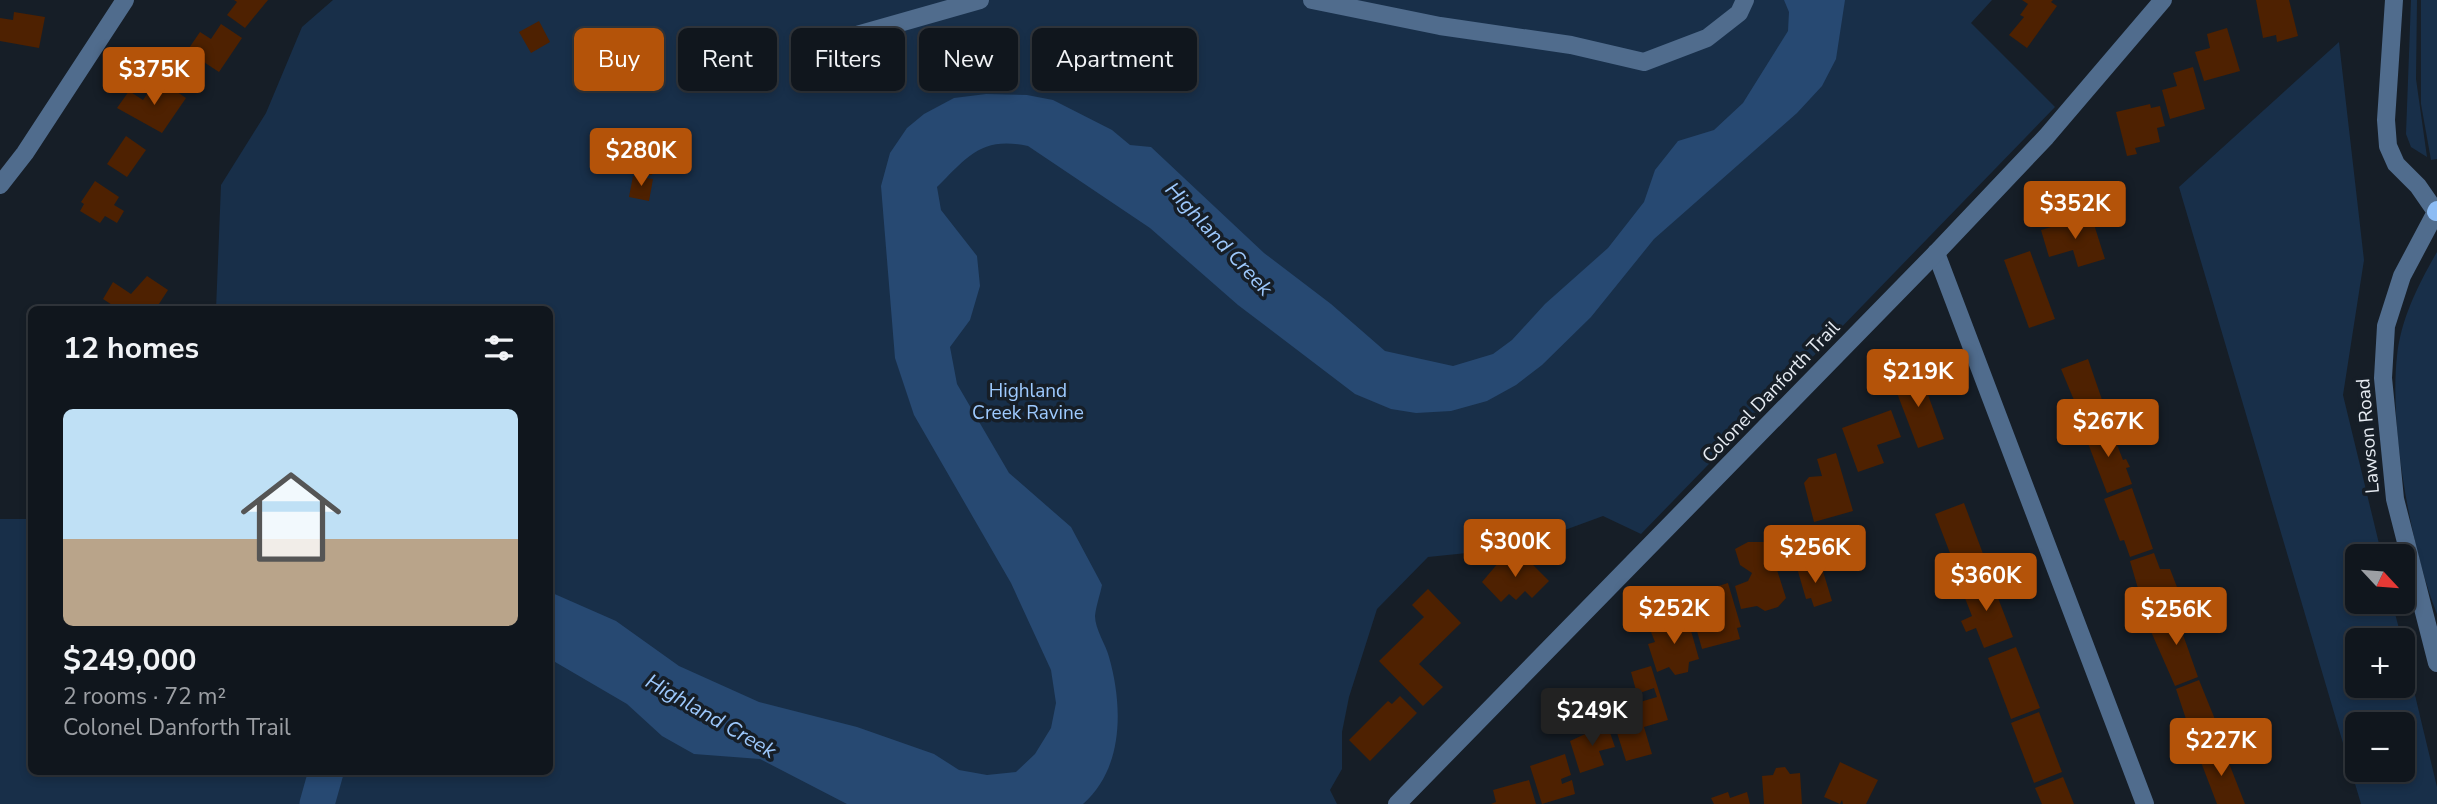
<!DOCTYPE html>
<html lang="en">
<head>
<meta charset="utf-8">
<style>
	:root { --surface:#10161d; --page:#191f26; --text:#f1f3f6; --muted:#9c9fa4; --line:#30353b; --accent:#b45309 }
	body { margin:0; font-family:"Nunito Sans",sans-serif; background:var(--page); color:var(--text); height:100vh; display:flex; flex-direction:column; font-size:26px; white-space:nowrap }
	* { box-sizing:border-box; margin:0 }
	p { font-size:23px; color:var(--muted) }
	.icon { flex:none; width:38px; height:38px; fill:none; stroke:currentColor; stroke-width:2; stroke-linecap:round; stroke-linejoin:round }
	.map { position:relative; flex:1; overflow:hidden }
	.side { position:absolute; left:28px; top:306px; width:525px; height:469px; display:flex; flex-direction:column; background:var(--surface); border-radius:10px; box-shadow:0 4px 10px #0003,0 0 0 2px var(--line) }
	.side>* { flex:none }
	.banner { position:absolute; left:574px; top:28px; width:665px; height:63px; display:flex; gap:14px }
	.needle { width:46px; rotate:116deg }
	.buttons { position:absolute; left:2345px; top:544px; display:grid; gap:14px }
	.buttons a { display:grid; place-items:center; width:70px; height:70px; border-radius:10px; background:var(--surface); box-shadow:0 4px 10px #0003,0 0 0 2px var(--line); font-size:35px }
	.price { position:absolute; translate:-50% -60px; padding:0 16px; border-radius:7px; background:var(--accent); color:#fff; font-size:23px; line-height:46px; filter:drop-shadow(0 2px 4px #0008) }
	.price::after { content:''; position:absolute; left:50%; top:42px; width:21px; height:16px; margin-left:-10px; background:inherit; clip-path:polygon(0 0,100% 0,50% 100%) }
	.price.selected { background:#222; color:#fff }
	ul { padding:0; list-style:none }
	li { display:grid; align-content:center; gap:14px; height:371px; padding:0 35px }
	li+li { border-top:2px solid var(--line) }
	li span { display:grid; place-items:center; height:217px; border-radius:10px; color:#555 }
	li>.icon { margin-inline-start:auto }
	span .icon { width:126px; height:126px; fill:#fffc; stroke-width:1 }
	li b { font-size:30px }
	h2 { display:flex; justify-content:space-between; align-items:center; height:84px; padding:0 35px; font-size:30px }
	.tag { padding:0 24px; border-radius:10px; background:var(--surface); box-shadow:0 4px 10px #0003,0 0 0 2px var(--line); font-size:24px; line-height:63px }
	.tag.selected { background:var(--accent); color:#fff }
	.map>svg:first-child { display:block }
</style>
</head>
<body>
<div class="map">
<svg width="2437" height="804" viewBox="0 0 2437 804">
	<rect width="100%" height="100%" fill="#161e27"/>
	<g fill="#182f49" fill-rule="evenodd">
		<path d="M333,0H1992L1971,23L2055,107L1641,534L1603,516L1516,548L1428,557L1377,609L1349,697L1342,732V769L1330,790L1337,804H0V519H31L32,772H550V310H216L221,185L266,113L302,27Z"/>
		<path d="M2411,0H2417L2416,79L2427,157L2411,147L2406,134Z"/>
		<path d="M2421,0H2437V159L2431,160L2421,104Z"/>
		<path d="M2339,42L2364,260L2343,395L2382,556H2357V602H2392L2402,640H2357V686H2403V645L2437,787V804H2361L2179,187ZM2403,724V770H2357V724Z"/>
		<path d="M2437,252V614C2411,548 2389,427 2397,356C2401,319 2418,285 2437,252Z"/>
	</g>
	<path fill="#274972" d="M1784,0H1845L1836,59L1822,86L1797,113L1654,239L1591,317L1542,365L1516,385L1487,401L1451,411L1416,413L1391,409L1355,394L1238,305L1150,228L1028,146C982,136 968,156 937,187L941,210L977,256L980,286L970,320L950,347L957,384L1009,473L1071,527L1102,585C1100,595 1096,606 1095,616C1095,629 1106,645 1109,657C1123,706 1124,768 1083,804H847L760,759L694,754L662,736L627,704L550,659V592L616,621L679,666L759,702L857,727L934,754L959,770L987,775L1016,772L1035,754L1051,728L1056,703L1051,670L1011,583L914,415L895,358L881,186L890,153L907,128L924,114L954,98L986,94L1027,95L1053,100L1112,130L1130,145L1151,147L1264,253L1331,304L1385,351L1453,366L1493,354L1512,340L1545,304L1608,248L1644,202L1655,170L1678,141L1714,130L1743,103L1788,31L1789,12Z"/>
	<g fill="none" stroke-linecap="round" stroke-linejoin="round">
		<path stroke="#274972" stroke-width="35" d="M317,804L326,772"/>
	</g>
	<g fill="#4e2101">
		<path d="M234,0H268L245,28L227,15L237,2Z"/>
		<path d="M2022,0H2053L2051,2L2057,6L2027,48L2009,35L2024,17L2020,15L2028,4Z"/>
		<path d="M2256,0H2289L2298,36L2277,42L2276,35L2263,38Z"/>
		<path d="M14,12L45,17L39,48L0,41V18L13,20Z"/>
		<path d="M539,21L550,42L531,53L519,32Z"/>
		<path d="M221,24L242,38L219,72L187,51L200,32L211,39Z"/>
		<path d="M2227,28L2240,71L2204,81L2195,52L2210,48L2207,34Z"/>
		<path d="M2193,67L2205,109L2170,119L2162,90L2177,86L2173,73Z"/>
		<path d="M161,81L186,98L162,133L117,108L129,91L143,100L147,94L151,97Z"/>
		<path d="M2150,104L2151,108L2160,106L2165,126L2157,128L2160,142L2135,148L2137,154L2127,156L2116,112Z"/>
		<path d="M126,136L146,150L127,177L107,164Z"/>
		<path d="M631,145L657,149L652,175L627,171Z"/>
		<path d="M633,176L653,179L649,201L629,197Z"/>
		<path d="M95,181L119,197L114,205L124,211L117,223L105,216L100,223L80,211L84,204L81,202Z"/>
		<path d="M2091,215L2105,259L2078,267L2073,250L2049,257L2041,230Z"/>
		<path d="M2030,251L2055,319L2029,328L2004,260Z"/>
		<path d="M147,276L168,290L155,310H120L103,299L113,282L131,294Z"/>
		<path d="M2088,359L2109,420L2086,429L2061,369Z"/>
		<path d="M1919,370L1944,439L1918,448L1892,380Z"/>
		<path d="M1891,410L1901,437L1877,445L1884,463L1858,472L1842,428Z"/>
		<path d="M2109,424L2123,460L2126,459L2130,467L2126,468L2132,484L2107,493L2084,433Z"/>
		<path d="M1836,453L1853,511L1814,522L1804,483L1809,477L1822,476L1817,459Z"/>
		<path d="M2132,488L2153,549L2130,557L2124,540L2120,541L2104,499Z"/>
		<path d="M1964,503L1988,567L1964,576L1958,559L1953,561L1935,514Z"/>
		<path d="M1748,542H1768L1786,598L1778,607L1765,611L1757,606L1741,609L1735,586L1748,581L1752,573L1740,565L1735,549Z"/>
		<path d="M2154,553L2160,569H2170L2177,587L2171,589L2179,611L2151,622L2143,601L2138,603L2135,593L2139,592L2130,561Z"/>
		<path d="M1504,556L1514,566L1524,556L1549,581L1532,598L1525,591L1516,600L1509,594L1501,602L1482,582Z"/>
		<path d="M1811,564L1813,571L1822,568L1832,601L1814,607L1811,598L1806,599L1797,568Z"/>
		<path d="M1990,577L2013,637L1984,648L1976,628L1966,632L1961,621L1972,616L1961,588Z"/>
		<path d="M1728,583L1741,627L1737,628L1740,639L1702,649L1687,595L1706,589L1714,615L1716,614L1709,589Z"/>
		<path d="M1428,589L1461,623L1419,664L1443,687L1423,706L1379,661L1424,617L1412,605Z"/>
		<path d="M2195,611L2199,622L2181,629L2198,677L2175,686L2149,627Z"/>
		<path d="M1686,613L1699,659L1689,662L1688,672L1675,675L1669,667L1657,672L1648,644L1655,642L1651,632L1669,630L1665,620Z"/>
		<path d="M2016,647L2040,708L2011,719L1988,658Z"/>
		<path d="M1651,666L1668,720L1644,727L1652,754L1626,761L1610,711L1639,699L1640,702L1657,697L1654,688L1637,694L1631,672Z"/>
		<path d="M2199,680L2223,739L2196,749L2176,689Z"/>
		<path d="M1400,696L1417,713L1370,761L1349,740L1388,701L1392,704Z"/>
		<path d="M2039,712L2062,772L2034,783L2011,723Z"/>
		<path d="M1607,724L1615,747L1599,751L1604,765L1580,773L1570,741Z"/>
		<path d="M2223,748L2245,804H2217L2199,757Z"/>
		<path d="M1565,754L1571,775L1561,779L1562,784L1572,780L1575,794L1542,804L1530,766Z"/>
		<path d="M1840,762L1878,780L1866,804H1843L1842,800L1840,804L1824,797Z"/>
		<path d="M1785,767L1790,774L1800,773L1802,804H1764L1762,776L1773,775L1776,768Z"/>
		<path d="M2063,777L2074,804H2042L2035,788Z"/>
		<path d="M1529,780L1536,804H1491L1496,802L1493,790Z"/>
		<path d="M1728,792L1730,798L1747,792L1750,804H1714L1711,798Z"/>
	</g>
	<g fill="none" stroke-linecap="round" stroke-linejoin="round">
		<g stroke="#506c8d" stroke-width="18">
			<path d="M1312,0L1440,26L1571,45L1644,62L1707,38L1739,13L1745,0"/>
			<path d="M2394,0L2386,120L2388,146L2396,164L2418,186L2436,212L2402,276L2386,326L2383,378L2395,499L2437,663"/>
			<path d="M841,66L857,35L980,0"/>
			<path d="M0,185L25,153L125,0"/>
			<path d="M1936,253L2145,804"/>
			<path d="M1397,804L1936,253L2046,137L2163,0"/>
		</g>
		<path stroke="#8dbcf4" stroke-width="18" d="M2436,212L2437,210"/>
	</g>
	<g text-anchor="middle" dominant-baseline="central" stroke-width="7" stroke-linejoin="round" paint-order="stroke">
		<g font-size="19" fill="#9ecafe" stroke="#161e27">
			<text x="1028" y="391">Highland<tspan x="1028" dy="22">Creek Ravine</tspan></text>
		</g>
		<g font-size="19" fill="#e6ebf2" stroke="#161e27">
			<text transform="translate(1771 392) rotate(-46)">Colonel Danforth Trail</text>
			<text transform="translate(2368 436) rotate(-95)">Lawson Road</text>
		</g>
		<g font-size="21" font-style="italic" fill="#9dc8fc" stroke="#161e27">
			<text transform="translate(1219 239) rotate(47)">Highland Creek</text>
			<text transform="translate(711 716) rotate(30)">Highland Creek</text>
		</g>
	</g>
</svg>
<div class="buttons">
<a><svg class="needle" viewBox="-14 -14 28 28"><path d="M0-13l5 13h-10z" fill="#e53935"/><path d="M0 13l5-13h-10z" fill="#9c9fa4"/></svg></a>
<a>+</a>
<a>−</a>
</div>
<b class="price" style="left:154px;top:107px">$375K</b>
<b class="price" style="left:641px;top:188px">$280K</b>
<b class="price" style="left:2075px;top:241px">$352K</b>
<b class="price" style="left:1918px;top:409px">$219K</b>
<b class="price" style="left:2108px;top:459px">$267K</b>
<b class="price" style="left:1515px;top:579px">$300K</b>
<b class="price" style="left:1815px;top:585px">$256K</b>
<b class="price" style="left:1986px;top:613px">$360K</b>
<b class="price" style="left:1674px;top:646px">$252K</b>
<b class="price" style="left:2176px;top:647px">$256K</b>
<b class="price selected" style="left:1592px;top:748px">$249K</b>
<b class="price" style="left:2221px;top:778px">$227K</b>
<div class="banner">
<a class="tag selected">Buy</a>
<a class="tag">Rent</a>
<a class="tag">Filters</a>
<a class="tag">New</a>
<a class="tag">Apartment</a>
</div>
<section class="side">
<h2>12 homes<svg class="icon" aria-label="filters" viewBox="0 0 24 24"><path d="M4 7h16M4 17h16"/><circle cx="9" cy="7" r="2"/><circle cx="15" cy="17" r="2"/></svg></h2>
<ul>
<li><span style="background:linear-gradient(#bfe0f5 60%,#b9a48a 0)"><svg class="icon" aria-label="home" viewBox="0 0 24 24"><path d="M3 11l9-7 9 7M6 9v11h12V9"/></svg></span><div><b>$249,000</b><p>2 rooms · 72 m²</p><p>Colonel Danforth Trail</p></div></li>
</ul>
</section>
</div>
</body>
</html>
